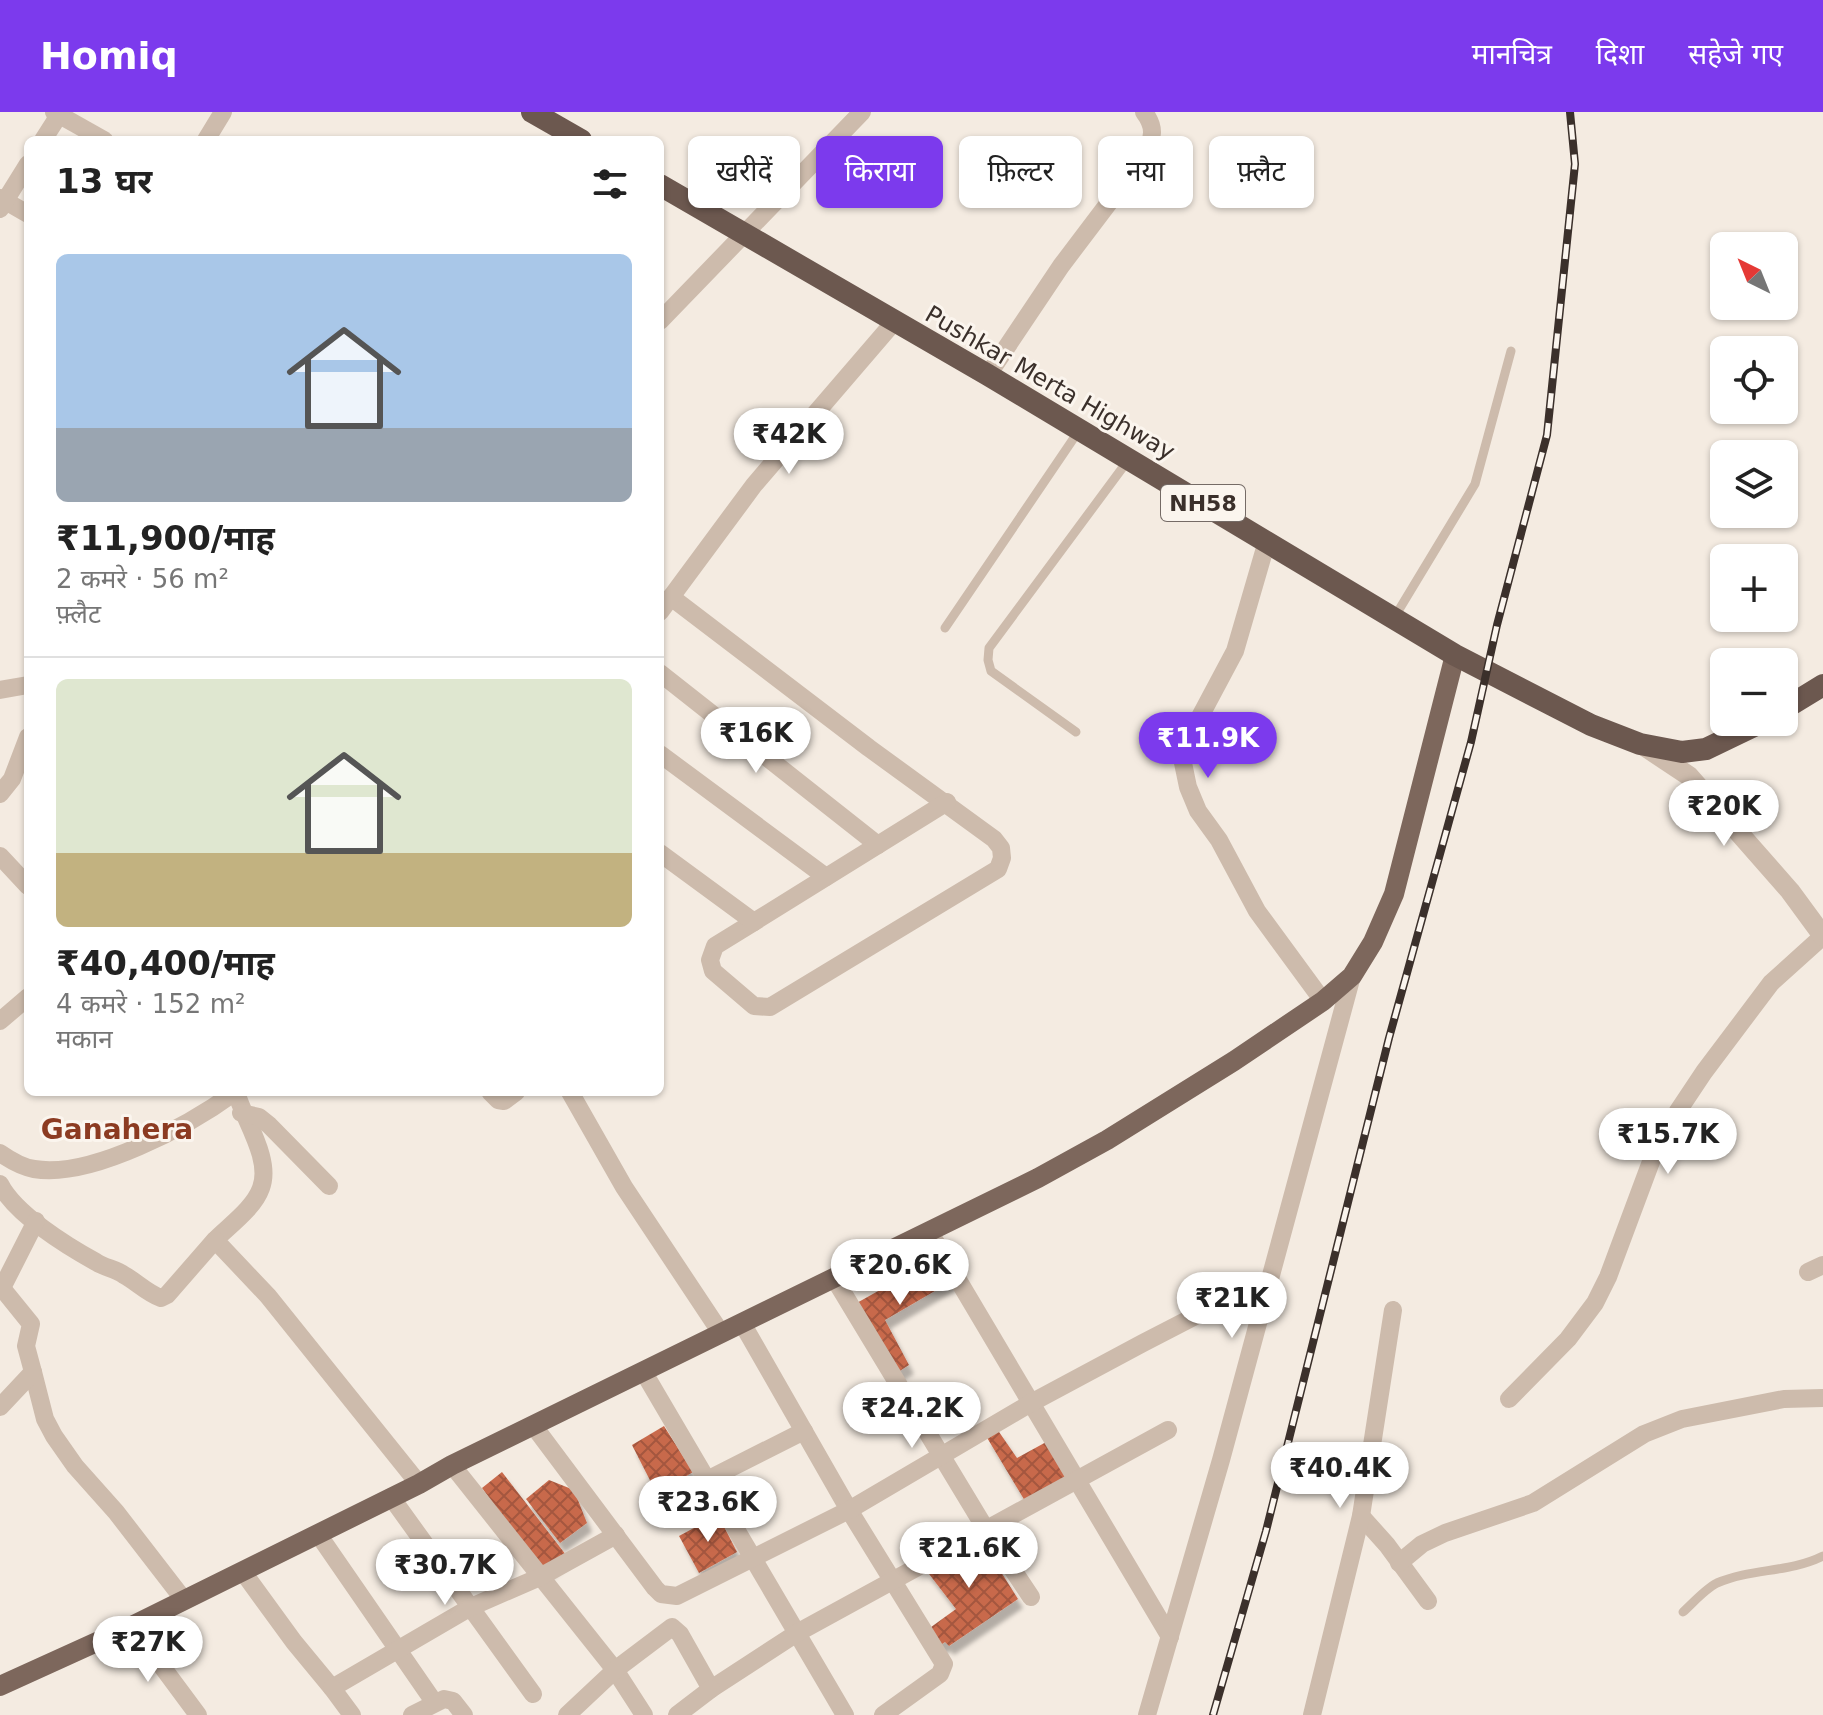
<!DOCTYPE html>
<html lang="hi">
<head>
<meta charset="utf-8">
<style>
	:root { --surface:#fff; --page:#f2f2f2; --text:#222; --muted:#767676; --line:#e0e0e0; --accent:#7c3aed }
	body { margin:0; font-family:"DejaVu Sans","Noto Sans Devanagari",sans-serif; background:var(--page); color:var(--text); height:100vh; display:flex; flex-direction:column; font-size:30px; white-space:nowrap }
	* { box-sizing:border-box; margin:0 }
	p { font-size:26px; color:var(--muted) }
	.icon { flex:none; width:44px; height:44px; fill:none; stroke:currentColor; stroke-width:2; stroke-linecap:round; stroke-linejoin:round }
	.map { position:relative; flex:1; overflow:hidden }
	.sheet { position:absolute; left:24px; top:24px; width:640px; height:960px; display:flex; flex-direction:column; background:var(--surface); border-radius:12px; box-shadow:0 2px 6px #0004 }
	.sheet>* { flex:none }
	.hud { position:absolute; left:688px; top:24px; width:760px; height:72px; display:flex; gap:16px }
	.needle { width:52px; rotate:317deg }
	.tools { position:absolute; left:1710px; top:120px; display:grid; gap:16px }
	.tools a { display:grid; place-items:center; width:88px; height:88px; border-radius:12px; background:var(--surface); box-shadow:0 2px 6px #0004; font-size:40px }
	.price { position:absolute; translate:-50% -68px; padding:0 18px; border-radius:28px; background:#fff; color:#222; font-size:26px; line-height:52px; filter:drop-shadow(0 2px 4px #0008) }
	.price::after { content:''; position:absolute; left:50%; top:48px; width:24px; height:18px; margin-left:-12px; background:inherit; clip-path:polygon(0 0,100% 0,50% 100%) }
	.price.selected { background:var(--accent); color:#fff }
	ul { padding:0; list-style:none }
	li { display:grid; align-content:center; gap:16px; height:424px; padding:0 32px }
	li+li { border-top:2px solid var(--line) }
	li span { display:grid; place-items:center; height:248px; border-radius:12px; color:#555 }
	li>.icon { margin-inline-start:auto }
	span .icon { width:144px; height:144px; fill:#fffc; stroke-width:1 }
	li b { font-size:34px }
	h2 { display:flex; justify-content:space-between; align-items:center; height:96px; padding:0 32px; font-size:34px }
	.tag { padding:0 28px; border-radius:12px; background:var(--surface); box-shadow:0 2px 6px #0004; font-size:28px; line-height:72px }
	.tag.selected { background:var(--accent); color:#fff }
	header { display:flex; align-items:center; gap:48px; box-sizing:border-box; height:112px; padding:0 40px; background:var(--accent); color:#fff }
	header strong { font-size:38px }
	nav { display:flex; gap:44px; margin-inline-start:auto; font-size:28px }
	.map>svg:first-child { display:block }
</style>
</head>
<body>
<header>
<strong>Homiq</strong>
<nav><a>मानचित्र</a><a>दिशा</a><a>सहेजे गए</a></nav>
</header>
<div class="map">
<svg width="1823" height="1603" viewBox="0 0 1823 1603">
	<defs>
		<pattern id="building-cross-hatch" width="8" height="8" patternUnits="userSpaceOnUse" patternTransform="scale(2)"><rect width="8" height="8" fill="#c8694b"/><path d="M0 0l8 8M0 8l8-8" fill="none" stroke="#a4573f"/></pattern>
		<filter id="shadow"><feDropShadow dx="5" dy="9" stdDeviation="2" flood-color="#0004"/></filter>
	</defs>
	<rect width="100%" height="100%" fill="#f4ebe1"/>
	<g fill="url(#building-cross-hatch)" filter="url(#shadow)">
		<path d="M937,1146L952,1169L885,1208L909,1253L895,1262L855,1192Z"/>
		<path d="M664,1314L693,1360L657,1382L632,1333Z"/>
		<path d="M997,1317L1017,1346L1048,1329L1069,1366L1025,1389L986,1324Z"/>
		<path d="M502,1360L566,1443L543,1462L482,1376Z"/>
		<path d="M549,1368L574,1378L587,1411L560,1431L526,1387Z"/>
		<path d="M718,1403L737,1440L699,1461L679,1424Z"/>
		<path d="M977,1422L1018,1487L949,1534L945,1530L939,1534L927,1518L956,1497L926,1458Z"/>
	</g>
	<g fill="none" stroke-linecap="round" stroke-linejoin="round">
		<g stroke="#cdbbac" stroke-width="9">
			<path d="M1394,506L1475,372L1511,239"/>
			<path d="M945,516L1080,317"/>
			<path d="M1076,620L991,559L988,548L989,536L1129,347"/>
			<path d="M1683,1500C1693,1491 1705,1477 1717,1471C1752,1456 1789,1461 1823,1444"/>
		</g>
		<g stroke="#cdbbac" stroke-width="18">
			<path d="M54,0L104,28"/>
			<path d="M43,28L61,0"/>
			<path d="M206,28L223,0"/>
			<path d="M0,86L28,102"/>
			<path d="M0,97L28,52"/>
			<path d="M660,209L862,0"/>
			<path d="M988,263L1061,154L1145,43C1153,25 1156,16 1144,0"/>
			<path d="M1267,429L1235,539L1194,616L1183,651L1188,675L1198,699L1219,728L1257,799L1323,889"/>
			<path d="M671,485L869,636L994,727L1001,736L1002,746L998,757L770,895L754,894L713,859L710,848L715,834L754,810"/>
			<path d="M660,500L754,373L894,210"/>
			<path d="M660,561L878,733"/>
			<path d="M0,578L28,573"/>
			<path d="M660,642L826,765"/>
			<path d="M0,682L12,667L28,625"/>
			<path d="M660,741L754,810L947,690"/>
			<path d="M0,744L28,774"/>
			<path d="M0,909L28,885"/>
			<path d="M236,980C244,1008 272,1047 261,1076C254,1096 230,1113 215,1128L268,1184L419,1372"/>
			<path d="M490,980L498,988L504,989L516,980"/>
			<path d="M570,980L624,1075L721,1221"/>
			<path d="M241,1001L259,1005L269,1013L329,1074"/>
			<path d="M0,1041C10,1048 22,1055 34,1057C91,1067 190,1013 235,980"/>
			<path d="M0,1072C15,1102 67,1134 96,1150C105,1156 116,1157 124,1163C137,1170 147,1181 161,1186L167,1183L215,1128"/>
			<path d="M929,1119L1170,1525"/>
			<path d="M1808,1160L1823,1153"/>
			<path d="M834,1166L985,1416L1031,1485"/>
			<path d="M742,1211L849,1398L944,1552L940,1562L883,1603"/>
			<path d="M643,1259L845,1603"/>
			<path d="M33,1260L45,1307L54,1324L75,1354L116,1400L184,1488"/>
			<path d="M1509,1287L1568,1227L1595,1191L1608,1165L1652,1047L1678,999L1704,960L1771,871L1823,824"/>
			<path d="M0,1295L33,1260L26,1234L31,1212L5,1180L3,1174L36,1109"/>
			<path d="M533,1313L655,1476L661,1482L677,1484L849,1398L1031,1291L1143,1231L1205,1199L1268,1178"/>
			<path d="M452,1353L615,1558L644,1603"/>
			<path d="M391,1385L533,1582"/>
			<path d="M661,1396L707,1368L804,1319"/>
			<path d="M1361,1404L1387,1433L1428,1489"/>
			<path d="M318,1422L434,1590"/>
			<path d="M1399,1451L1422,1432L1445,1421L1533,1391L1644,1322L1682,1307L1784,1287L1823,1286"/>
			<path d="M243,1460L294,1530L332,1576L471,1495L540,1465L616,1423"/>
			<path d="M132,1514L198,1603"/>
			<path d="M332,1576L352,1603"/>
			<path d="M412,1603L444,1587L453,1589L464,1603"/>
			<path d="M567,1603L615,1558L672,1515L680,1522L711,1577L797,1521L1168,1318"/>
			<path d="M677,1603L711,1577"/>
			<path d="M1147,1603L1221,1348L1352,864"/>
			<path d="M1312,1603L1361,1404L1393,1198"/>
		</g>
		<path stroke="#cdbbac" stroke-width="20" d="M1644,634L1689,664L1790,779L1823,824"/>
		<path stroke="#7d675c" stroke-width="20" d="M0,1574L132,1514L419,1372L452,1353L1038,1066L1107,1028L1234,949L1323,889L1352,864L1373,830L1394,782L1455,543"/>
		<g stroke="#6c584f" stroke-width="22">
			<path d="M532,0L581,28"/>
			<path d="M660,73L988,263L1455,543L1591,613L1640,632L1682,640L1706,637L1762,610"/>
			<path d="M1784,597L1823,573"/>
		</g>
		<g stroke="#3b302b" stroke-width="8">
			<path id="rail" d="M1213,1603L1266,1419L1389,926L1471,630L1497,513L1547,323L1575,52L1570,0"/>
		</g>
		<use href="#rail" stroke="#fbf5ee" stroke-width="5" stroke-dasharray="15" stroke-linecap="butt"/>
	</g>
	<g text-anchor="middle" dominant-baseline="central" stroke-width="6" stroke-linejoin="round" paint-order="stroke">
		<rect fill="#fbf5ee" stroke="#756b66" stroke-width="2" x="1161" y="373" width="84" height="36" rx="6"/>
		<g font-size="22" font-weight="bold" fill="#3b302b">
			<text x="1203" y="391">NH58</text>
		</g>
		<g font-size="24" fill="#3b302b" stroke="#fbf5ee">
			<text transform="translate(1050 271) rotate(30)">Pushkar Merta Highway</text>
		</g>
		<g font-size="28" font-weight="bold" fill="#8c3b22" stroke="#fbf5ee">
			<text x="117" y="1017">Ganahera</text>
		</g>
	</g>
</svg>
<div class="tools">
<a><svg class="needle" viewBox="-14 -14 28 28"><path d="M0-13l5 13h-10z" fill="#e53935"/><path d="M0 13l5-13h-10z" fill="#767676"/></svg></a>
<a><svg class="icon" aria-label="locate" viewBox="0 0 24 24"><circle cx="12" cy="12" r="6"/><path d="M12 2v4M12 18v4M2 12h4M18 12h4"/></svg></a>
<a><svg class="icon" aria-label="layers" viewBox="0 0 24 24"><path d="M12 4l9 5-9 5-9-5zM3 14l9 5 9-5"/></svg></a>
<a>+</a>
<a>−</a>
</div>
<b class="price" style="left:789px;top:364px">₹42K</b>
<b class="price" style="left:756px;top:663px">₹16K</b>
<b class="price selected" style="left:1208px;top:668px">₹11.9K</b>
<b class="price" style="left:1724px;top:736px">₹20K</b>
<b class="price" style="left:1668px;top:1064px">₹15.7K</b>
<b class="price" style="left:900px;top:1195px">₹20.6K</b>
<b class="price" style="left:1232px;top:1228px">₹21K</b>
<b class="price" style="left:912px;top:1338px">₹24.2K</b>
<b class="price" style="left:1340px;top:1398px">₹40.4K</b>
<b class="price" style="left:708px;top:1432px">₹23.6K</b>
<b class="price" style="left:969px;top:1478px">₹21.6K</b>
<b class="price" style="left:445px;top:1495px">₹30.7K</b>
<b class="price" style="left:148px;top:1572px">₹27K</b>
<div class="hud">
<a class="tag">खरीदें</a>
<a class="tag selected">किराया</a>
<a class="tag">फ़िल्टर</a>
<a class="tag">नया</a>
<a class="tag">फ़्लैट</a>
</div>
<section class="sheet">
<h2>13 घर<svg class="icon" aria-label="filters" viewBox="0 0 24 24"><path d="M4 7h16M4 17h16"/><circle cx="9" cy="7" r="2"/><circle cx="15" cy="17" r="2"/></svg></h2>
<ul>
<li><span style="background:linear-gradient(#a9c7e8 70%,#9aa5b1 0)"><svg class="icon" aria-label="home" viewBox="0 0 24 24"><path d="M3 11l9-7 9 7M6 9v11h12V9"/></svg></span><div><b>₹11,900/माह</b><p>2 कमरे · 56 m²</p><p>फ़्लैट</p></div></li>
<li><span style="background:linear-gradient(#dfe7d0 70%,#c2b280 0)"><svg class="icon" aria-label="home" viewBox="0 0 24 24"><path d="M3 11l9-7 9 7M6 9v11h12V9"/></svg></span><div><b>₹40,400/माह</b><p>4 कमरे · 152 m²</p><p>मकान</p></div></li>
</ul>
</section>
</div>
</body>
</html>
